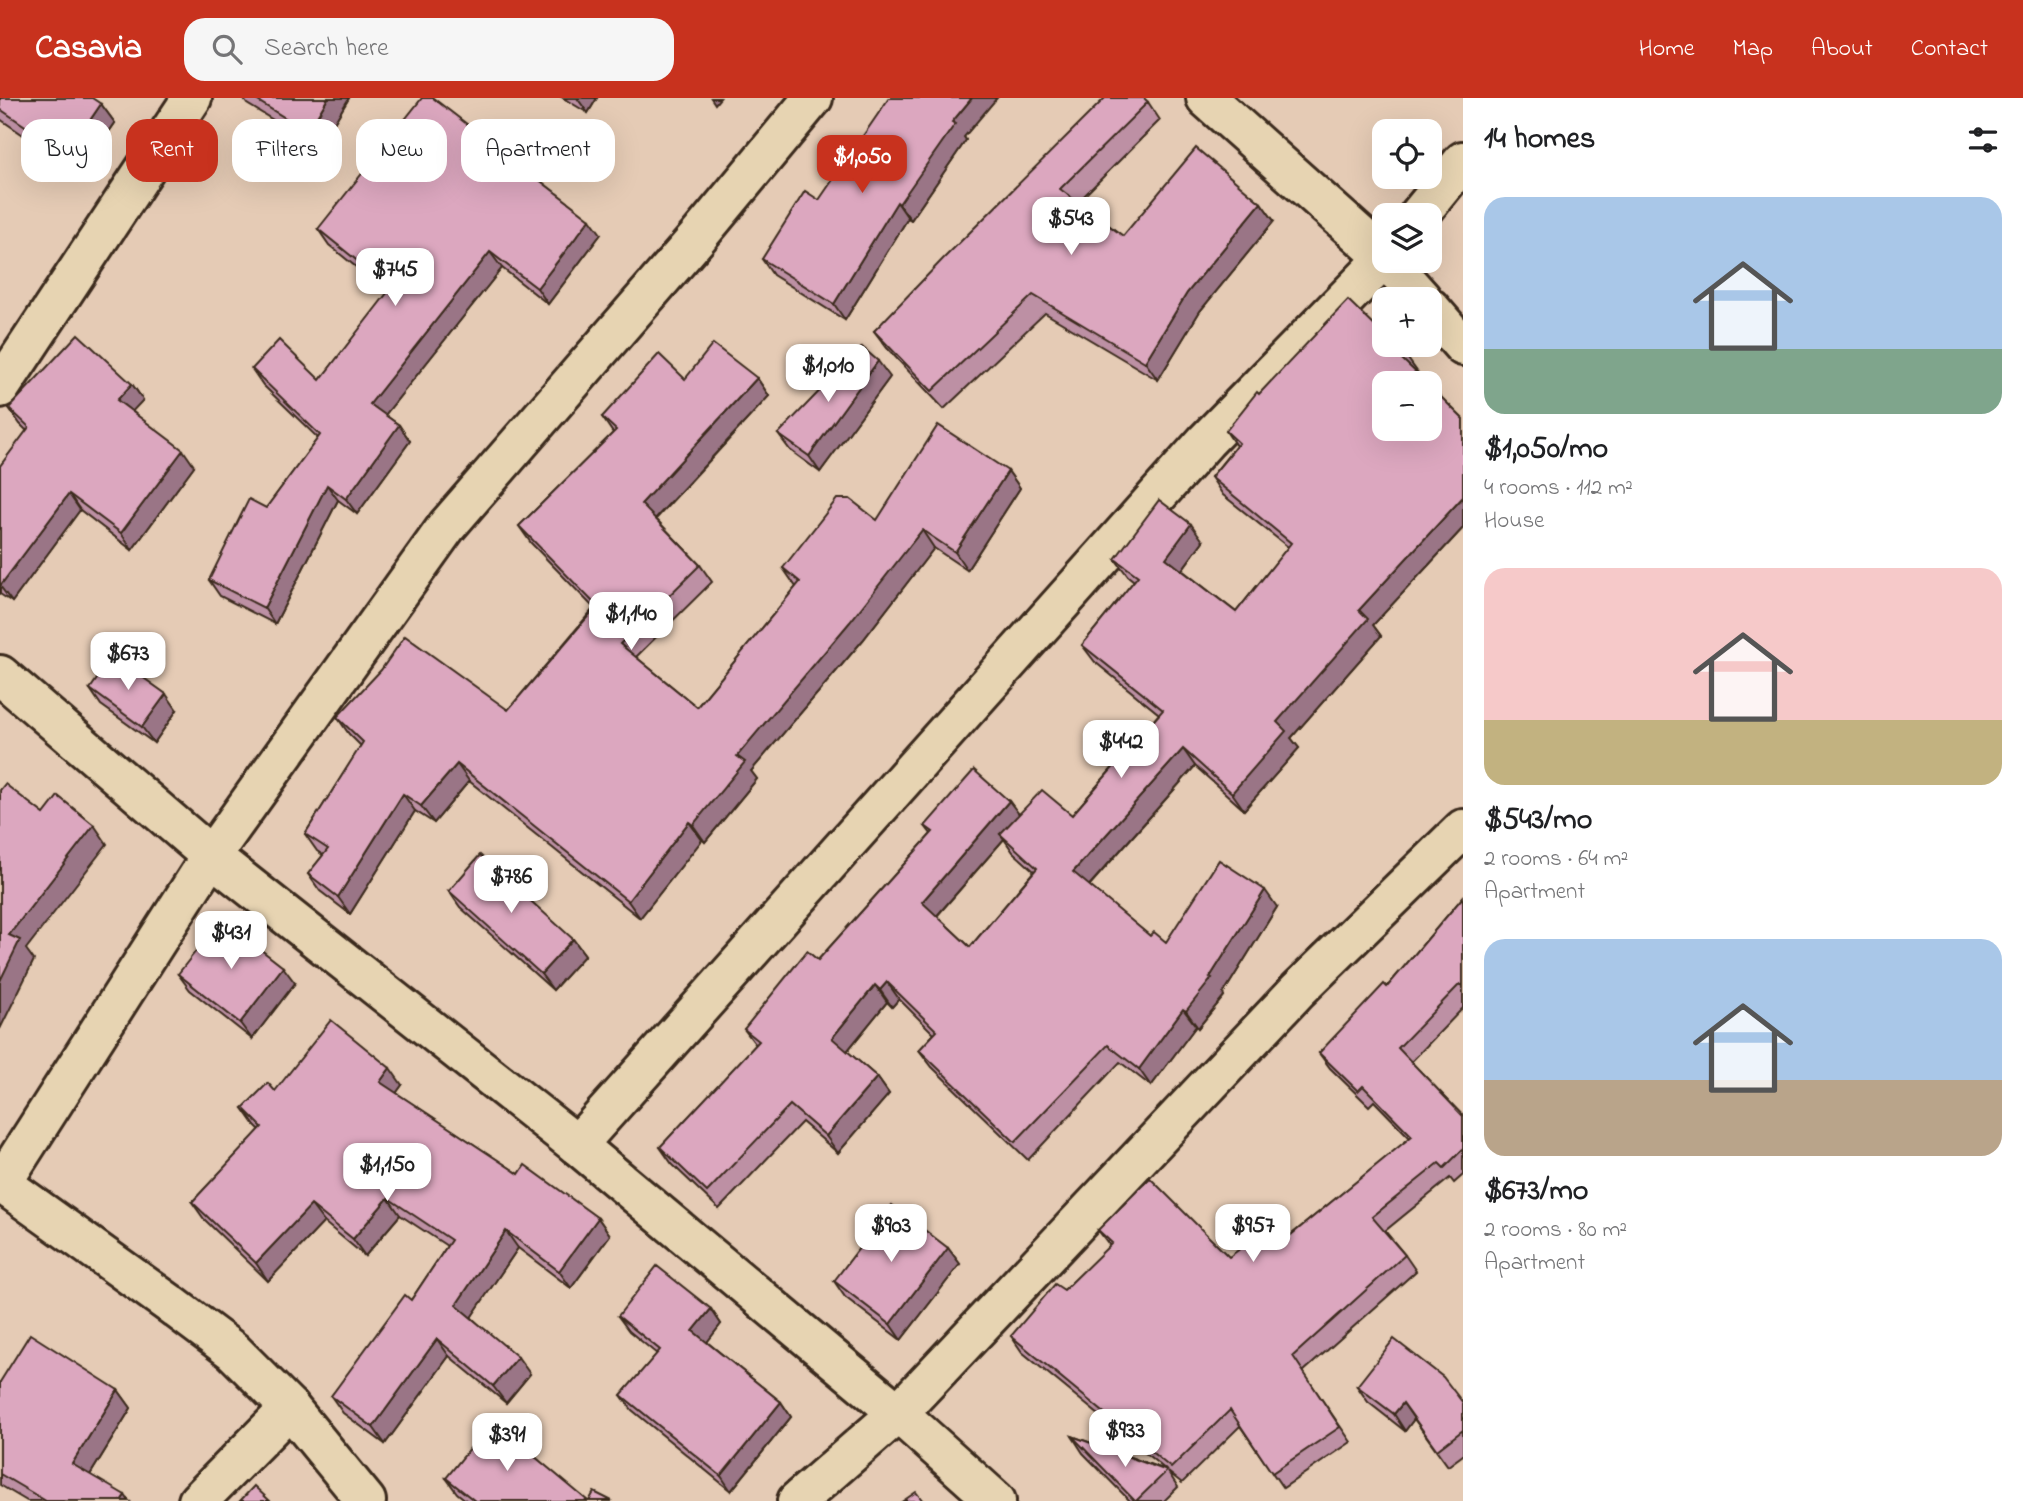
<!DOCTYPE html>
<html lang="en">
<head>
<meta charset="utf-8">
<style>
	:root { --surface:#fff; --page:#f6f6f6; --text:#202124; --muted:#757577; --accent:#c8321e }
	body { margin:0; font-family:"Indie Flower",sans-serif; background:var(--page); color:var(--text); height:100vh; display:flex; flex-direction:column; font-size:26px; white-space:nowrap }
	* { box-sizing:border-box; margin:0 }
	p { font-size:23px; color:var(--muted) }
	.icon { flex:none; width:38px; height:38px; fill:none; stroke:currentColor; stroke-width:2; stroke-linecap:round; stroke-linejoin:round }
	.map { position:relative; flex:1; overflow:hidden }
	.sheet { display:flex; flex-direction:column; background:var(--surface); width:560px }
	.sheet>* { flex:none }
	.guide { position:absolute; left:21px; top:21px; width:665px; height:63px; display:flex; gap:14px }
	.tools { position:absolute; left:1372px; top:21px; display:grid; gap:14px }
	.tools a { display:grid; place-items:center; width:70px; height:70px; border-radius:14px; background:var(--surface); box-shadow:0 7px 28px #0002; font-size:35px }
	.price { position:absolute; translate:-50% -60px; padding:0 16px; border-radius:14px; background:#fff; color:#222; font-size:23px; line-height:46px; filter:drop-shadow(0 2px 4px #0008) }
	.price::after { content:''; position:absolute; left:50%; top:42px; width:21px; height:16px; margin-left:-10px; background:inherit; clip-path:polygon(0 0,100% 0,50% 100%) }
	.price.selected { background:var(--accent); color:#fff }
	ul { padding:0; list-style:none }
	li { display:grid; align-content:center; gap:14px; height:371px; padding:0 21px }
	li span { display:grid; place-items:center; height:217px; border-radius:21px; color:#555 }
	li>.icon { margin-inline-start:auto }
	span .icon { width:126px; height:126px; fill:#fffc; stroke-width:1 }
	li b { font-size:30px }
	h2 { display:flex; justify-content:space-between; align-items:center; height:84px; padding:0 21px; font-size:30px }
	.tag { padding:0 24px; border-radius:21px; background:var(--surface); box-shadow:0 7px 28px #0002; font-size:24px; line-height:63px }
	.tag.selected { background:var(--accent); color:#fff }
	header { display:flex; align-items:center; gap:42px; box-sizing:border-box; height:98px; padding:0 35px; background:var(--accent); color:#fff }
	header strong { font-size:33px }
	nav { display:flex; gap:38px; margin-inline-start:auto; font-size:24px }
	.search { width:490px; height:63px; background:var(--page); display:flex; align-items:center; gap:18px; box-sizing:border-box; padding:0 24px; border-radius:21px; color:var(--muted); font-size:26px }
	main { display:flex; flex:1; min-height:0 }
	.map>svg:first-child { display:block }
</style>
</head>
<body>
<header>
<strong>Casavia</strong>
<div class="search"><svg class="icon" aria-label="search" viewBox="0 0 24 24"><circle cx="10" cy="10" r="6"/><path d="M15 15l6 6"/></svg>Search here</div>
<nav><a>Home</a><a>Map</a><a>About</a><a>Contact</a></nav>
</header>
<main>
<div class="map">
<svg width="1463" height="1403" viewBox="0 0 1463 1403">
	<rect width="100%" height="100%" fill="#e5cbb5"/>
	<filter id="ink" filterUnits="userSpaceOnUse"><feTurbulence type="fractalNoise" baseFrequency=".0143" numOctaves="2"/><feDisplacementMap in="SourceGraphic" scale="14" xChannelSelector="R" yChannelSelector="G"/><feConvolveMatrix kernelMatrix="1 2 1 2 8 2 1 2 1" color-interpolation-filters="sRGB"/></filter>
	<g filter="url(#ink)">
		<g fill="none" stroke-linecap="round" stroke-linejoin="round">
			<g stroke="#3b2a1e" stroke-width="44">
				<g id="minor">
					<path d="M1206,0L1384,159"/>
					<path d="M1419,117L1463,63"/>
					<path d="M1388,163L1422,201"/>
					<path d="M1430,210L1463,248"/>
					<path d="M0,290L192,0"/>
					<path d="M0,577L211,758L577,1047L898,1315L996,1403"/>
					<path d="M577,1047L1206,343L1384,161"/>
					<path d="M198,1403L290,1310"/>
					<path d="M797,1403L898,1315L1298,892L1463,731"/>
				</g>
			</g>
			<g stroke="#3b2a1e" stroke-width="44">
				<g id="tertiary">
					<path d="M0,1084L173,1208L233,1253L290,1310L366,1403"/>
					<path d="M2,1085L211,758L447,428L697,140L813,0"/>
				</g>
			</g>
			<use href="#minor" stroke="#e7d4b2" stroke-width="38"/>
			<use href="#tertiary" stroke="#e7d4b2" stroke-width="38"/>
		</g>
		<g fill="#bd90a4" stroke="#3b2a1e" stroke-width="2" fill-rule="evenodd">
			<path d="M0,0L101,6L115,25L80,76L0,21Z"/>
			<path d="M243,0H349L319,50L247,6Z"/>
			<path d="M563,0H597L588,15Z"/>
			<path d="M1148,4L1160,22L1078,104L1123,138L1261,105L1274,123L1200,213L1158,282L1045,215L944,311L887,250L874,233Z"/>
			<path d="M964,39L966,42L911,122L908,120L845,222L773,177L762,161L819,102Z"/>
			<path d="M318,131L601,136L548,206L502,170L385,317L399,327L410,343L357,416L338,402L275,526L220,498L209,482L266,410L318,340L263,287L252,271L320,282L388,195L329,147Z"/>
			<path d="M1406,258L1418,275L1417,276L1463,321V430L1373,527L1381,538L1291,640L1299,650L1244,712L1195,668L1089,788L1150,838L1166,844L1277,809L1223,896L1224,898L1198,930L1196,928L1151,988L1120,964L1028,1062L932,969L919,952L934,936L899,901L892,909L887,904L847,953L877,979L889,996L838,1055L802,1024L719,1111L672,1066L660,1049L756,947L744,931L818,862L931,736L925,728L1009,703L1019,717H1072L1159,616L1095,564L1082,547L1134,483L1128,478L1115,461L1203,443L1182,472L1236,514L1288,449L1223,397L1211,379L1236,348L1226,333L1259,296ZM1004,741L1013,754L1034,773L970,849L937,818Z"/>
			<path d="M890,279L820,374L790,352L778,336Z"/>
			<path d="M757,280L769,298L656,421L700,467L712,484L636,559L697,609L796,489L783,470L877,422L1008,373L1020,390L967,472L934,450L863,542L751,673L757,681L705,744L702,742L640,820L469,683L434,725L415,713L350,816L320,793L308,776L323,757L317,753L305,736L361,648L349,636L337,619L508,612L594,510L531,445L519,428L613,335L602,319L685,281Z"/>
			<path d="M132,286L143,302L132,313L194,368L132,452L80,412L12,504L0,496V368L27,333L20,326L9,310Z"/>
			<path d="M90,591L177,612L154,645L101,607Z"/>
			<path d="M449,793L573,841L585,857L553,892L460,809Z"/>
			<path d="M1463,799V910L1411,964L1463,1018V1077L1454,1085L1450,1080L1385,1133L1405,1157L1416,1173L1303,1274L1351,1344L1283,1390L1240,1328L1182,1385L1168,1374L1178,1389L1164,1403H1130L1083,1355L1072,1338L1166,1372L1022,1254L1011,1238L1064,1192L1110,1148L1098,1132L1229,1159L1281,1145L1410,1040L1374,1003L1369,1008L1330,970L1319,955L1387,889Z"/>
			<path d="M178,876L295,885L252,941L190,892Z"/>
			<path d="M402,987L396,995L519,1076L598,1120L610,1137L571,1190L518,1150L471,1219L530,1276L506,1305L449,1258L385,1346L343,1315L331,1298L411,1202L447,1148L400,1117L365,1158L324,1124L268,1183L204,1121L192,1104L260,1032L255,1027L243,1010L275,993Z"/>
			<path d="M948,1150L960,1166L901,1242L845,1199L834,1183Z"/>
			<path d="M711,1211L721,1226L707,1244L781,1304L791,1319L731,1393L632,1312L621,1297L657,1256L629,1233L618,1218Z"/>
			<path d="M0,1284L118,1292L131,1310L90,1377L129,1403H27L0,1387Z"/>
			<path d="M1357,1288L1463,1305V1357L1448,1368L1414,1321L1405,1333L1368,1304Z"/>
			<path d="M446,1380L588,1403H467L457,1395Z"/>
		</g>
		<g fill="#9a7586" stroke="#3b2a1e" stroke-width="2">
			<path d="M328,0H349L319,50L308,34Z"/>
			<path d="M577,0H597L588,15Z"/>
			<path d="M711,0H720L715,6Z"/>
			<path d="M972,0H997L964,39L966,42L911,122L899,106L952,24Z"/>
			<path d="M101,6L115,25L80,76L67,56Z"/>
			<path d="M897,104L908,120L845,222L834,206Z"/>
			<path d="M1261,105L1274,123L1200,213L1158,282L1145,264L1187,195Z"/>
			<path d="M590,121L601,136L548,206L537,190Z"/>
			<path d="M490,154L502,170L381,322L370,306Z"/>
			<path d="M878,263L890,279L820,374L809,358Z"/>
			<path d="M757,280L769,298L653,423L641,406Z"/>
			<path d="M132,286L143,302L128,318L117,302Z"/>
			<path d="M399,327L410,343L357,416L346,401Z"/>
			<path d="M183,352L194,368L132,452L121,435Z"/>
			<path d="M1008,373L1020,390L967,472L955,454Z"/>
			<path d="M327,387L338,402L275,526L264,510Z"/>
			<path d="M69,396L80,412L12,504L0,488Z"/>
			<path d="M1463,399V430L1373,527L1381,538L1291,640L1299,650L1244,712L1232,695L1277,624L1359,512Z"/>
			<path d="M1191,426L1203,443L1178,477L1166,460Z"/>
			<path d="M922,432L934,450L863,542L751,673L757,681L705,744L693,727L737,658Z"/>
			<path d="M166,596L177,612L154,645L142,629Z"/>
			<path d="M1183,651L1195,668L1085,792L1073,774Z"/>
			<path d="M457,666L469,683L434,725L421,708Z"/>
			<path d="M403,696L415,713L350,816L338,799Z"/>
			<path d="M1009,703L1022,720L1000,736L1004,741L934,821L922,804Z"/>
			<path d="M689,724L702,742L640,820L628,803Z"/>
			<path d="M94,727L107,746L26,851L34,862L0,931V883L9,837Z"/>
			<path d="M1265,792L1277,809L1223,896L1224,898L1198,930L1186,913L1210,879Z"/>
			<path d="M573,841L585,857L553,892L541,876Z"/>
			<path d="M283,869L295,885L252,941L240,925Z"/>
			<path d="M887,884L899,901L892,909L880,892Z"/>
			<path d="M875,887L887,904L844,957L832,940Z"/>
			<path d="M1183,911L1196,928L1151,988L1139,971Z"/>
			<path d="M390,970L402,987L392,1001L380,984Z"/>
			<path d="M877,979L889,996L838,1055L826,1038Z"/>
			<path d="M388,1100L400,1117L365,1158L353,1141Z"/>
			<path d="M311,1107L324,1124L268,1183L256,1165Z"/>
			<path d="M598,1120L610,1137L571,1190L559,1173Z"/>
			<path d="M506,1133L518,1150L468,1224L456,1207Z"/>
			<path d="M948,1150L960,1166L901,1242L890,1226Z"/>
			<path d="M711,1211L721,1226L704,1248L693,1233Z"/>
			<path d="M437,1241L449,1258L385,1346L373,1329Z"/>
			<path d="M518,1259L530,1276L506,1305L493,1288Z"/>
			<path d="M118,1292L131,1310L85,1385L72,1366Z"/>
			<path d="M781,1304L791,1319L731,1393L721,1378Z"/>
			<path d="M1403,1305L1414,1321L1405,1333L1394,1316Z"/>
			<path d="M125,1397L129,1403H121Z"/>
		</g>
		<g fill="#dca7bf" stroke="#3b2a1e" stroke-width="2">
			<path d="M0,0H92L101,6L67,56L0,11Z"/>
			<path d="M253,0H328L308,34Z"/>
			<path d="M422,0H433L590,121L537,190L490,154L370,306L399,327L346,401L327,387L264,510L209,482L249,401L266,410L320,337L252,271L279,242L320,282L391,190L318,131Z"/>
			<path d="M889,0H972L952,24L955,26L899,106L897,104L834,206L762,161L805,93L819,102Z"/>
			<path d="M1105,0H1144L1148,4L1060,91L1123,138L1196,50L1261,105L1187,195L1145,264L1033,197L932,293L874,233L943,161Z"/>
			<path d="M1348,202L1384,237V247H1395L1406,258L1402,261L1427,285H1384V331H1430V288L1463,321V399L1359,512L1368,521L1277,624L1286,633L1232,695L1183,651L1073,774L1150,838L1154,834L1166,844L1219,762L1265,792L1210,879L1212,880L1186,913L1183,911L1139,971L1108,947L1015,1044L919,952L937,933L887,884L880,892L875,887L832,940L877,979L826,1038L790,1007L707,1094L660,1049L759,943L744,931L807,853L818,862L933,734L925,728L974,672L1009,703L922,804L970,849L1037,770L1000,736L1042,692L1072,717L1163,612L1082,547L1138,478L1115,461L1159,402L1191,426L1166,460L1236,514L1291,445L1211,379L1239,345L1226,333L1257,294L1259,296Z"/>
			<path d="M78,236L132,286L117,302L183,352L121,435L69,396L0,488V368L29,329L9,310Z"/>
			<path d="M713,246L757,280L641,406L700,467L620,546L697,609L800,484L783,470L837,401H850L877,422L938,327L1008,373L955,454L922,432L850,524L737,658L745,664L693,727L689,724L628,803L457,666L421,708L403,696L338,799L308,776L328,751L305,736L363,644L337,619L381,572L405,538L508,612L597,508L519,428L616,332L602,319L659,256L685,281Z"/>
			<path d="M862,249L878,263L809,358L778,336Z"/>
			<path d="M113,558L166,596L142,629L90,591Z"/>
			<path d="M5,686L44,716L58,698L94,727L9,837L20,842L0,883V692Z"/>
			<path d="M480,757L573,841L541,876L449,793Z"/>
			<path d="M1463,799V889L1460,886L1398,950L1463,1018V1051L1444,1070L1439,1065L1372,1119L1405,1157L1293,1258L1340,1329L1272,1375L1230,1312L1171,1370L1011,1238L1055,1186L1064,1192L1112,1145L1098,1132L1150,1080L1229,1159L1268,1130L1281,1145L1412,1038L1363,988L1358,993L1319,955L1384,886L1387,889Z"/>
			<path d="M221,821L283,869L240,925L178,876Z"/>
			<path d="M331,922L390,970L380,984L519,1076L525,1067L598,1120L559,1173L506,1133L456,1207L518,1259L493,1288L437,1241L373,1329L331,1298L405,1197L411,1202L451,1142L388,1100L353,1141L311,1107L256,1165L192,1104L262,1029L243,1010L268,985L275,993Z"/>
			<path d="M892,1107L948,1150L890,1226L834,1183Z"/>
			<path d="M657,1168L711,1211L693,1233L781,1304L721,1378L621,1297L660,1252L618,1218Z"/>
			<path d="M30,1236L118,1292L72,1366L125,1397L121,1403H46L0,1376V1284Z"/>
			<path d="M1394,1241L1443,1279L1463,1305V1332L1437,1352L1403,1305L1394,1316L1357,1288Z"/>
			<path d="M492,1323L588,1403H475L446,1380Z"/>
			<path d="M1072,1338L1167,1373L1136,1403H1135Z"/>
			<path d="M254,1388L270,1403H240Z"/>
			<path d="M594,1394L612,1403H589Z"/>
			<path d="M916,1394L923,1403H903Z"/>
		</g>
	</g>
</svg>
<div class="tools">
<a><svg class="icon" aria-label="locate" viewBox="0 0 24 24"><circle cx="12" cy="12" r="6"/><path d="M12 2v4M12 18v4M2 12h4M18 12h4"/></svg></a>
<a><svg class="icon" aria-label="layers" viewBox="0 0 24 24"><path d="M12 4l9 5-9 5-9-5zM3 14l9 5 9-5"/></svg></a>
<a>+</a>
<a>−</a>
</div>
<b class="price selected" style="left:862px;top:97px">$1,050</b>
<b class="price" style="left:1071px;top:159px">$543</b>
<b class="price" style="left:395px;top:210px">$745</b>
<b class="price" style="left:828px;top:306px">$1,010</b>
<b class="price" style="left:631px;top:554px">$1,140</b>
<b class="price" style="left:128px;top:594px">$673</b>
<b class="price" style="left:1121px;top:682px">$442</b>
<b class="price" style="left:511px;top:817px">$786</b>
<b class="price" style="left:231px;top:873px">$431</b>
<b class="price" style="left:387px;top:1105px">$1,150</b>
<b class="price" style="left:891px;top:1166px">$903</b>
<b class="price" style="left:1253px;top:1166px">$957</b>
<b class="price" style="left:1125px;top:1371px">$933</b>
<b class="price" style="left:507px;top:1375px">$391</b>
<div class="guide">
<a class="tag">Buy</a>
<a class="tag selected">Rent</a>
<a class="tag">Filters</a>
<a class="tag">New</a>
<a class="tag">Apartment</a>
</div>
</div>
<section class="sheet">
<h2>14 homes<svg class="icon" aria-label="filters" viewBox="0 0 24 24"><path d="M4 7h16M4 17h16"/><circle cx="9" cy="7" r="2"/><circle cx="15" cy="17" r="2"/></svg></h2>
<ul>
<li><span style="background:linear-gradient(#a9c7e8 70%,#7fa58c 0)"><svg class="icon" aria-label="home" viewBox="0 0 24 24"><path d="M3 11l9-7 9 7M6 9v11h12V9"/></svg></span><div><b>$1,050/mo</b><p>4 rooms · 112 m²</p><p>House</p></div></li>
<li><span style="background:linear-gradient(#f6c9c9 70%,#c2b280 0)"><svg class="icon" aria-label="home" viewBox="0 0 24 24"><path d="M3 11l9-7 9 7M6 9v11h12V9"/></svg></span><div><b>$543/mo</b><p>2 rooms · 64 m²</p><p>Apartment</p></div></li>
<li><span style="background:linear-gradient(#a9c7e8 65%,#b9a48a 0)"><svg class="icon" aria-label="home" viewBox="0 0 24 24"><path d="M3 11l9-7 9 7M6 9v11h12V9"/></svg></span><div><b>$673/mo</b><p>2 rooms · 80 m²</p><p>Apartment</p></div></li>
</ul>
</section>
</main>
</body>
</html>
